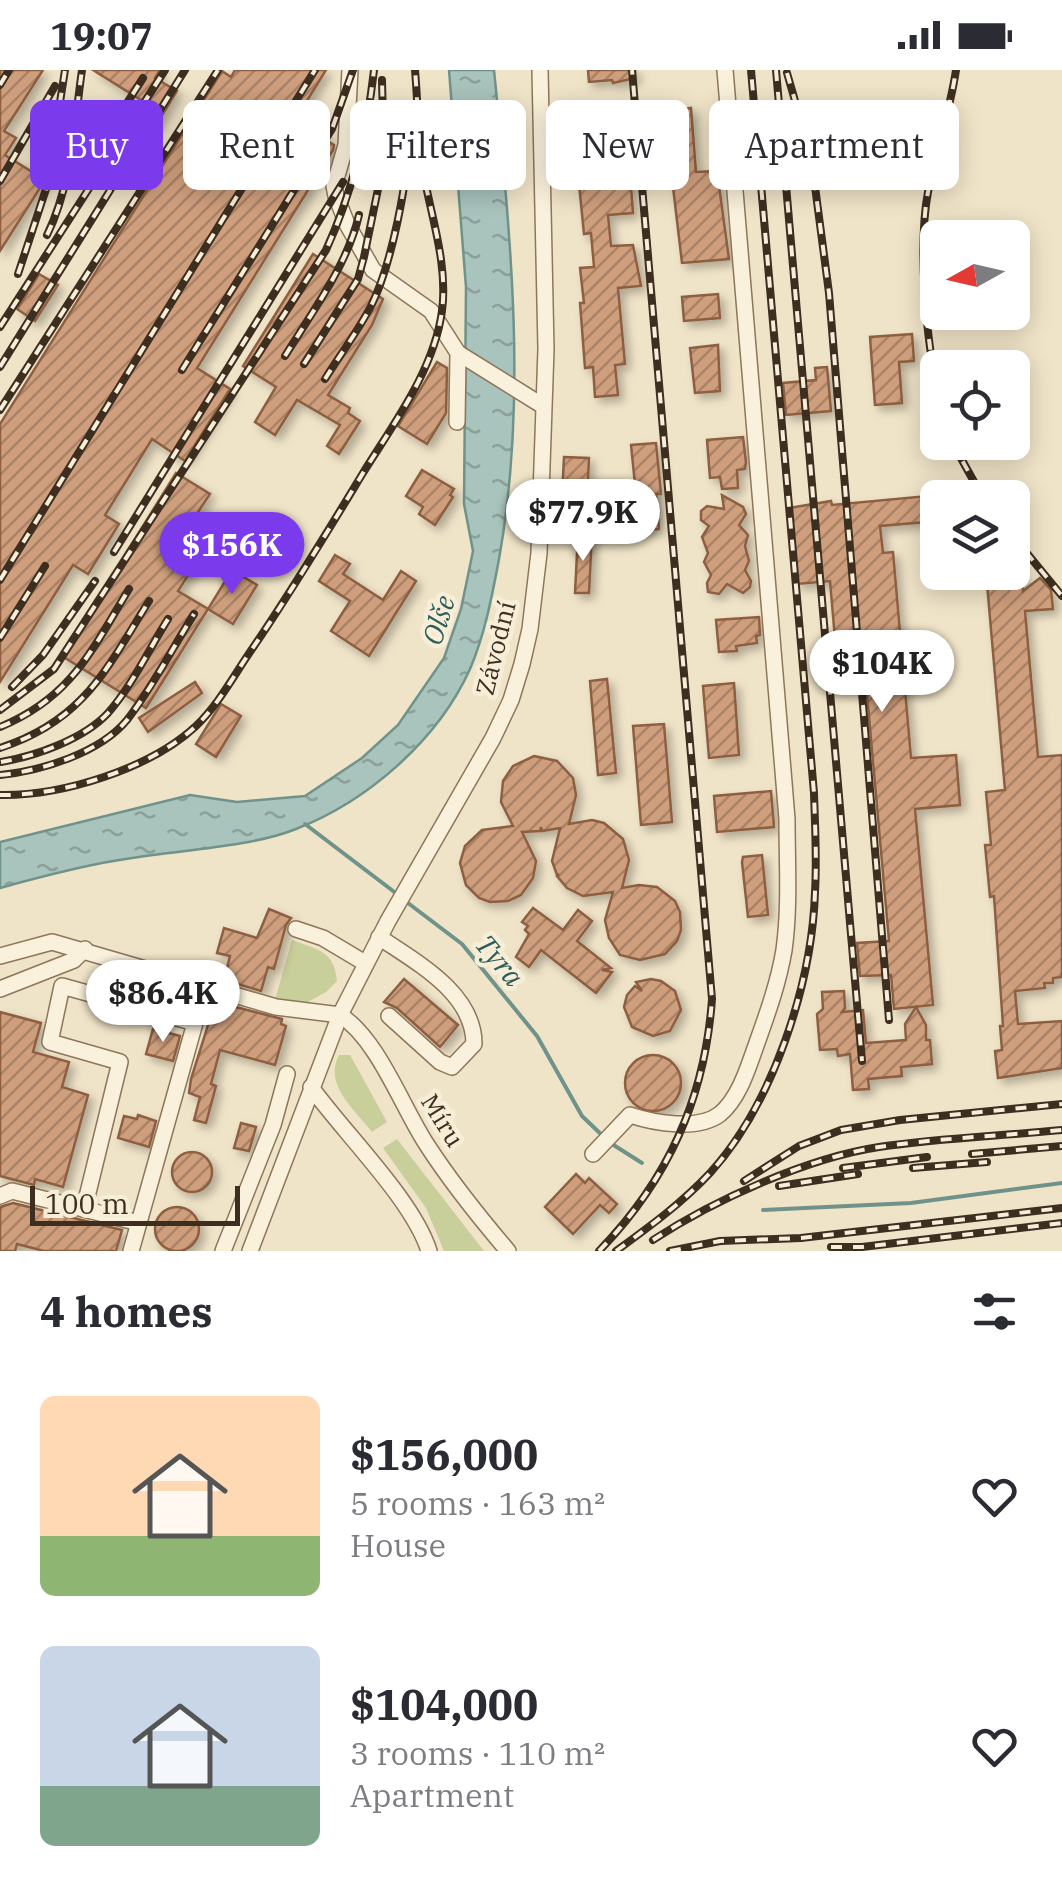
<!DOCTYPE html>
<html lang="en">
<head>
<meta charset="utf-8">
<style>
	:root { --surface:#fff; --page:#f2f2f3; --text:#2b2b33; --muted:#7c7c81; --accent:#7c3aed }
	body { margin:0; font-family:"IBM Plex Serif",serif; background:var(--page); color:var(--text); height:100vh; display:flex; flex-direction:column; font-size:38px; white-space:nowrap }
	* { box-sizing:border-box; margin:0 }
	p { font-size:32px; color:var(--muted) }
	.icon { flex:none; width:55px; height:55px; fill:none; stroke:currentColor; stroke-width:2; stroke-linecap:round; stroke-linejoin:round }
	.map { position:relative; height:1181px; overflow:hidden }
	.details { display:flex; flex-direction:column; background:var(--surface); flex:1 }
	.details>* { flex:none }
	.hud { position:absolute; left:30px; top:30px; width:1002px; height:90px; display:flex; gap:20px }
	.needle { width:65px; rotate:262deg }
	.fabs { position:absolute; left:920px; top:150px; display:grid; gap:20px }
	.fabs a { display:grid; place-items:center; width:110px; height:110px; border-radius:15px; background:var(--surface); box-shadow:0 5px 25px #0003; font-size:50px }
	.scale { position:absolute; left:30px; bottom:25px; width:210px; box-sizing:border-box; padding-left:10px; border:5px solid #3d2e20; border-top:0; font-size:28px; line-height:35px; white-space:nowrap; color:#3d2e20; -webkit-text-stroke:8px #f7eed8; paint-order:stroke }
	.price { position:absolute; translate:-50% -85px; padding:0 22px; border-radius:35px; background:#fff; color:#222; font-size:32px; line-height:65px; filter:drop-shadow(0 2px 5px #0008) }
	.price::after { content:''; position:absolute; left:50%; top:60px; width:30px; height:22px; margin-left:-15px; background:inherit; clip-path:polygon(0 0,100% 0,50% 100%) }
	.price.active { background:var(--accent); color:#fff }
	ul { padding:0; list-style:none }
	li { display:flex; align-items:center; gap:30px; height:250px; padding:0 40px }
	li span { display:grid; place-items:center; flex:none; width:280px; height:200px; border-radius:15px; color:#555 }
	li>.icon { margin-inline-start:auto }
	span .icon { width:120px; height:120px; fill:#fffc; stroke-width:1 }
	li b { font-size:42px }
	h2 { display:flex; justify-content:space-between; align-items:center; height:120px; padding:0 40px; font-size:42px }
	.tag { padding:0 35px; border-radius:15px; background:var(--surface); box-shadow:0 5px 25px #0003; font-size:35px; line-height:90px }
	.tag.active { background:var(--accent); color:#fff }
	.status { display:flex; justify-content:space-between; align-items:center; height:70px; padding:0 50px; background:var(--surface); direction:ltr }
	.status svg { height:28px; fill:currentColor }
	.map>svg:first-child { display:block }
</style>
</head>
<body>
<div class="status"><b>19:07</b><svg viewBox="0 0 49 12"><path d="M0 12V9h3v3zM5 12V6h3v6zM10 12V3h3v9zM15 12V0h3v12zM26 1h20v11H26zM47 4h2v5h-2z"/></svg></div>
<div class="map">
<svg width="1062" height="1181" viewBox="0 0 1062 1181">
	<defs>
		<pattern id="water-ripples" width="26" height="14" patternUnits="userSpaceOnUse" patternTransform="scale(2.5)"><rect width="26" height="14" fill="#a9c4bc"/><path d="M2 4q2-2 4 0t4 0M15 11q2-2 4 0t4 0" fill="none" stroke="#8ba098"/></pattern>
		<pattern id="building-hatch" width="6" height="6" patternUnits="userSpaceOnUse" patternTransform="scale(2.5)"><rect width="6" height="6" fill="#cf9f7d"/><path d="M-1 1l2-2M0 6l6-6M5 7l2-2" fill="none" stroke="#a98266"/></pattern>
		<filter id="shadow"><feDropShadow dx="5" dy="5" stdDeviation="5" flood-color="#0004"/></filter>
	</defs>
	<rect width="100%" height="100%" fill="#f0e4c8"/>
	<g fill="#c9cf9b">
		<path d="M292,870C318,880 334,880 337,911L326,922L301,936L275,930Z"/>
		<path d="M339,985H350L387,1052L372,1062C355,1040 323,1014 339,985Z"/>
		<path d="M397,1069L484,1181H444L426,1138L383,1078Z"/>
	</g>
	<path fill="url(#water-ripples)" stroke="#6f938a" stroke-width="2.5" d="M449,0H494C510,162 528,328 499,489C492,526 485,564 470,599C438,670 368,731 296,759C251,777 181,780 132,788C88,794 43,806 0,818V772L190,725L237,732L305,726L362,688L398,655L444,588L461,539L473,481L464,434L466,217Z"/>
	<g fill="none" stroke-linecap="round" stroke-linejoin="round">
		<g stroke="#6f938a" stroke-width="4">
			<path d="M305,754L397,824"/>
			<path d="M404,830L462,874L537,966L582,1046L605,1068"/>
			<path d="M612,1074L642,1093"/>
			<path d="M763,1140L911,1133L1062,1113"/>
		</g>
	</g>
	<g fill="url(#building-hatch)" stroke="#8d5f41" stroke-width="2.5" filter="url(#shadow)">
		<path d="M0,0H43L4,61L16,68L5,85L45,110L0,181Z"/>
		<path d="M93,0H160L155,8L177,21L155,57L144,50L152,37Z"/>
		<path d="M235,0H326L295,50L334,75L333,80L197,298L230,319L185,391L152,369L105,445L119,454L88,504L73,495L0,612V354L222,1L231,7Z"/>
		<path d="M588,0H635V8L613,13L612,10L589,12Z"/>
		<path d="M624,36L625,56L618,57L621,92L629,91L630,104H636V116L631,117L633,143L608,145L611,176L633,175L641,216L618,218L625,294L615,295L618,325L595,327L593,297L585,298L580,233H584L580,198L594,197L591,163L584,164L573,54L600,52L599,38Z"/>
		<path d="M691,38L696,102L717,101L729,189L682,193L664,41Z"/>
		<path d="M313,184L383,229L372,255L328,325L350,338L348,343L360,351L339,384L327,376L340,355L297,330L275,365L255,352L276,317L243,296Z"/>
		<path d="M39,204L58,215L35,251L17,239Z"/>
		<path d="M718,224L720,248L684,251L682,227Z"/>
		<path d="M912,264L914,291L899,292L902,333L875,335L870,267Z"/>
		<path d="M718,275L720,321L695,323L690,278Z"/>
		<path d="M437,292L447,298L446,343L427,374L398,356Z"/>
		<path d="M827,297L831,341L786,345L783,313L816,310L815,298Z"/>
		<path d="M743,367L746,392L745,399L737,400L738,418L722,419L720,407L710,408L707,370Z"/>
		<path d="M656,373L661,424H656L659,459L623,462L621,436L637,434L631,375Z"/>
		<path d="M564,387L589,388L587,429L562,427Z"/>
		<path d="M422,400L454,419L450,425L453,427L435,455L419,444L423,437L406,426Z"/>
		<path d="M176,403L210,424L198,442L219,456L178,521L208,539L146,638L62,586Z"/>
		<path d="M722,425L743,437L746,444L739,455L748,465L745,476L749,491L745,500L751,511L750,517L743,523L727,514L719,524L708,522L707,513L711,505L704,492L708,483L702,467L709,456L701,450V441L707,436L724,439Z"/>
		<path d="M938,425V451L880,456L883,483L893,482L911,688L956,685L960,735L915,739L933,935L894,939L891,905L860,906L857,873L889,871L862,568L835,569L830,511L797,514L789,438L831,431L832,435Z"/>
		<path d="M578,464L592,465L589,523H575Z"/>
		<path d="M335,485L350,494L343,504L383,530L401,501L416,511L369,586L331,561L350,531L319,511Z"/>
		<path d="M232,500L257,515L233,554L208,539Z"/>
		<path d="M986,502H1018L1022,505L1023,521L1040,508L1051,520L1053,539L1025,541L1038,687L1062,685V907L1053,908V913H1044L1045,918L1015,921L1018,954L1062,951V998L998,1008L995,981L1002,980L1000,956H1003L994,826L990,827L985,775H991L986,722L1005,720Z"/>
		<path d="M759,547L760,565L756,566L757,573L736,576L737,581L719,582L716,550Z"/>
		<path d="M607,609L616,703L598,705L590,611Z"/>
		<path d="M195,612L202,623L148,662L139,648Z"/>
		<path d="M734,613L739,685L709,688L703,616Z"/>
		<path d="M221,634L241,646L216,687L196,674Z"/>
		<path d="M664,654L672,752L641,755L633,656Z"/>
		<path d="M534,686L557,691L573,708L576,725L569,754L592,750L604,753L623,769L629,790L622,818L639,815L657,817L675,831L680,842L681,860L677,871L665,884L640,890L620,885L609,868L605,850L613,822L583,826L567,818L557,806L559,804L557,805L552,791L560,758L542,761L541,757L540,761L522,762L536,791L533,808L521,825L508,831L490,832L479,828L466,815L460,793L465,776L482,760L513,756L501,732L503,711L513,696Z"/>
		<path d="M771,721L774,757L717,762L714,726Z"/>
		<path d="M762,785L768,845L748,847L742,792L743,787Z"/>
		<path d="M533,838L563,860L578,840L592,851L577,871L611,898L602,900L612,902L596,923L541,880L529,897L516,887L529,864L525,860L528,856L522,852Z"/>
		<path d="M269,839L291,848L286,855L274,899L268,897L261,921L224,910L230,886L217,883L224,858L257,868Z"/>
		<path d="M404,909L458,955L440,977L397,938L384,932Z"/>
		<path d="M651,909L661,911L675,921L681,940L670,961L653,966L632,957L624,937L627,925L635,916L642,921L636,912Z"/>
		<path d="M844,921L845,938L842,942L863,940L866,973L906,970L905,954L916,937L926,955V970H930L932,994L901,997L902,1006L868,1009L869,1019L853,1020L850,984L838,986L837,979L820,980L817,944L823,939L822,922Z"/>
		<path d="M224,934L282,949L281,954L286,956L275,995L220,980L211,1014L216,1016L206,1053L194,1050L200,1027L189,1023L191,1009L214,936L223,938Z"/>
		<path d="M0,942L41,953L33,982L69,992L62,1017L88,1025L63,1117L35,1109L34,1115L0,1106Z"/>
		<path d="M153,959L180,966L173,991L146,984Z"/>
		<circle cx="653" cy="1013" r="28"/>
		<path d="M138,1045L156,1051L149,1077L118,1068L124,1046L137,1049Z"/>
		<path d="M241,1053L256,1057L249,1081L234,1078Z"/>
		<circle cx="192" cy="1102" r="20"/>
		<path d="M576,1104L585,1113L589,1108L617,1134L609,1143L600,1135L573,1164L545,1137Z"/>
		<path d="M13,1133L122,1160L116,1181H44L17,1174L15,1181H0V1137Z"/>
		<circle cx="177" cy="1159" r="22"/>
	</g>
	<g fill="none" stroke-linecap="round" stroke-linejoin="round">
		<g stroke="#8d765c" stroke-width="18">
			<g id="minor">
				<path d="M350,0L346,75L334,116L336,126L347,154L373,200L431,241L458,283L457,352"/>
				<path d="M458,283L543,336"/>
				<path d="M296,859L323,868L365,893"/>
				<path d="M379,867C417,893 474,923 474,974L452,997L440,992L389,946"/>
				<path d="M0,886L52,872L276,937L340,945"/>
				<path d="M0,919L74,890L85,879"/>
				<path d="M340,945C378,969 402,1037 427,1075C451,1112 479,1147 508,1181"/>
				<path d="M311,1017C344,1063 413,1130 429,1181"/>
				<path d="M593,1084L630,1045C654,1053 698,1061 720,1044C737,1030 746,1004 753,984C765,950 778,916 784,880C790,837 787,793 787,749L725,0"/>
				<path d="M0,1126L12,1121L139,1153"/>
				<path d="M84,1139L120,992L50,972L62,916L195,953L131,1181"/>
				<path d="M223,1181L273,1055L287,1004"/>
				<path d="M250,1181L340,945L388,851L493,668L511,630L522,594L530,559L539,483L546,279L540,0"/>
			</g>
		</g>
		<use href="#minor" stroke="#faf1dc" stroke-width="15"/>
		<g stroke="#3d2e20" stroke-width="8">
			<g id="rail">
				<path d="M776,0L862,991"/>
				<path d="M787,3L811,86L829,223L889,950"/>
				<path d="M0,15L9,0"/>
				<path d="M97,80L143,8"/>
				<path d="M0,111L55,16"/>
				<path d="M47,165C72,114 74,56 82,0"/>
				<path d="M18,204L47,116L65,0"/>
				<path d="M0,257L165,0"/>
				<path d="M285,286C312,242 347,196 359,145"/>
				<path d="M304,294L358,209L364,187L384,90L382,10"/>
				<path d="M0,297L185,0"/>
				<path d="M182,300L332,59L353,0"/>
				<path d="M325,309C340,285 358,261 371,236C392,194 409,107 409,60"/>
				<path d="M938,323C926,270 918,174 928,122C936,81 950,41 956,0"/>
				<path d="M0,340L218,0"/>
				<path d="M952,372L983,428"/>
				<path d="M1012,465L1062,526"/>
				<path d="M114,482L343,112"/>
				<path d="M0,510L315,0"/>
				<path d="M0,568L45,496"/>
				<path d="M12,617L43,585L95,511"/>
				<path d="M0,640L54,599L326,180C352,123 367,63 374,0"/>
				<path d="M0,657C71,628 92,580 129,519"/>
				<path d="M0,678C83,651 106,600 149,531"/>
				<path d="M1,692C36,686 84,669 108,643C132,616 149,579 168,549"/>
				<path d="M0,705C41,701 100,683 127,650C152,618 172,579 194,544"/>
				<path d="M0,725C62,726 150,699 196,656C218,635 233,607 250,582C290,524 326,464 363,403C394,353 434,300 442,241C448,196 432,149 424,106C418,71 418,35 415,0"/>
				<path d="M972,1084L1062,1076"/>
				<path d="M843,1098L927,1087"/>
				<path d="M913,1098L987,1092"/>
				<path d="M744,1111L799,1076L841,1060L900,1050L1062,1034"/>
				<path d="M779,1116L858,1104"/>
				<path d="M653,1170C714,1130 807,1088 879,1077C939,1068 1001,1066 1062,1060"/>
				<path d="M831,1177H862L1062,1153"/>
				<path d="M599,1181C668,1110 705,1028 712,929L632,0"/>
				<path d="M616,1181C649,1157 682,1133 710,1103C773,1034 812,914 815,822C817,789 815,756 814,723L751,0"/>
				<path d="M670,1181L720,1171L801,1168L1062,1138"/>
			</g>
		</g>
		<use href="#rail" stroke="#f7eed8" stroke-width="4" stroke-dasharray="11" stroke-linecap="butt"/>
	</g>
	<g text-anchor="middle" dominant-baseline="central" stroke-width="9" stroke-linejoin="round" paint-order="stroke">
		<g font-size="25" fill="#3d2e20" stroke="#f7eed8">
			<text transform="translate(495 578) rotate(-76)">Závodní</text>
			<text transform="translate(443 1050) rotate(58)">Míru</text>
		</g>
		<g font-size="28" font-style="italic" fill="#2f5d5a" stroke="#f7eed8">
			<text transform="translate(438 550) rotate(-73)">Olše</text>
			<text transform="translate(500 890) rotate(50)">Tyra</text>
		</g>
	</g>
</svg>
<div class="fabs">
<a><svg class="needle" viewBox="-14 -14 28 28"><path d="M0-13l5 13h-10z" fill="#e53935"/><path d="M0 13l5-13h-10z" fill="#7c7c81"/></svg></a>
<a><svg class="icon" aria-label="locate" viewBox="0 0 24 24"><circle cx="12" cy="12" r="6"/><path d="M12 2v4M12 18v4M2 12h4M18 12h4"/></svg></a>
<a><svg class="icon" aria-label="layers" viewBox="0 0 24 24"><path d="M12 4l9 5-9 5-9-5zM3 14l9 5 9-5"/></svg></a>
</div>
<div class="scale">100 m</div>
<b class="price" style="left:583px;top:494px">$77.9K</b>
<b class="price active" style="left:232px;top:527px">$156K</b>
<b class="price" style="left:882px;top:645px">$104K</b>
<b class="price" style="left:163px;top:975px">$86.4K</b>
<div class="hud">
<a class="tag active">Buy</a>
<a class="tag">Rent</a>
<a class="tag">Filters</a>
<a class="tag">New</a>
<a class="tag">Apartment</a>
</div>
</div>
<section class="details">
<h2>4 homes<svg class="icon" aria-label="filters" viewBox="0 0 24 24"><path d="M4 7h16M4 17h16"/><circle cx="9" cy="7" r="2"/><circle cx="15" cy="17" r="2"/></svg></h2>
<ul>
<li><span style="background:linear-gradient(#ffd9b3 70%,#8fb573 0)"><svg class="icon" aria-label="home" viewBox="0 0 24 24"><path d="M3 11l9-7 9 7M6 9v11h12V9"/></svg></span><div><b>$156,000</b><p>5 rooms · 163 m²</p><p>House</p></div><svg class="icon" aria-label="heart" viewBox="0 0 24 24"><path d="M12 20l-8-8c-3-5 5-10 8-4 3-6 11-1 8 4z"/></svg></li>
<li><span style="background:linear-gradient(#c9d6e8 70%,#7fa58c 0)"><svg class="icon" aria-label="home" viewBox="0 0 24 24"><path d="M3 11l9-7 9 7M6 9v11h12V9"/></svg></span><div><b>$104,000</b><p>3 rooms · 110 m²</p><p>Apartment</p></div><svg class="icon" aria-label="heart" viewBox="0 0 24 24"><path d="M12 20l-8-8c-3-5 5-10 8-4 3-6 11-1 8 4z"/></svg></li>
</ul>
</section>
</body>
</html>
